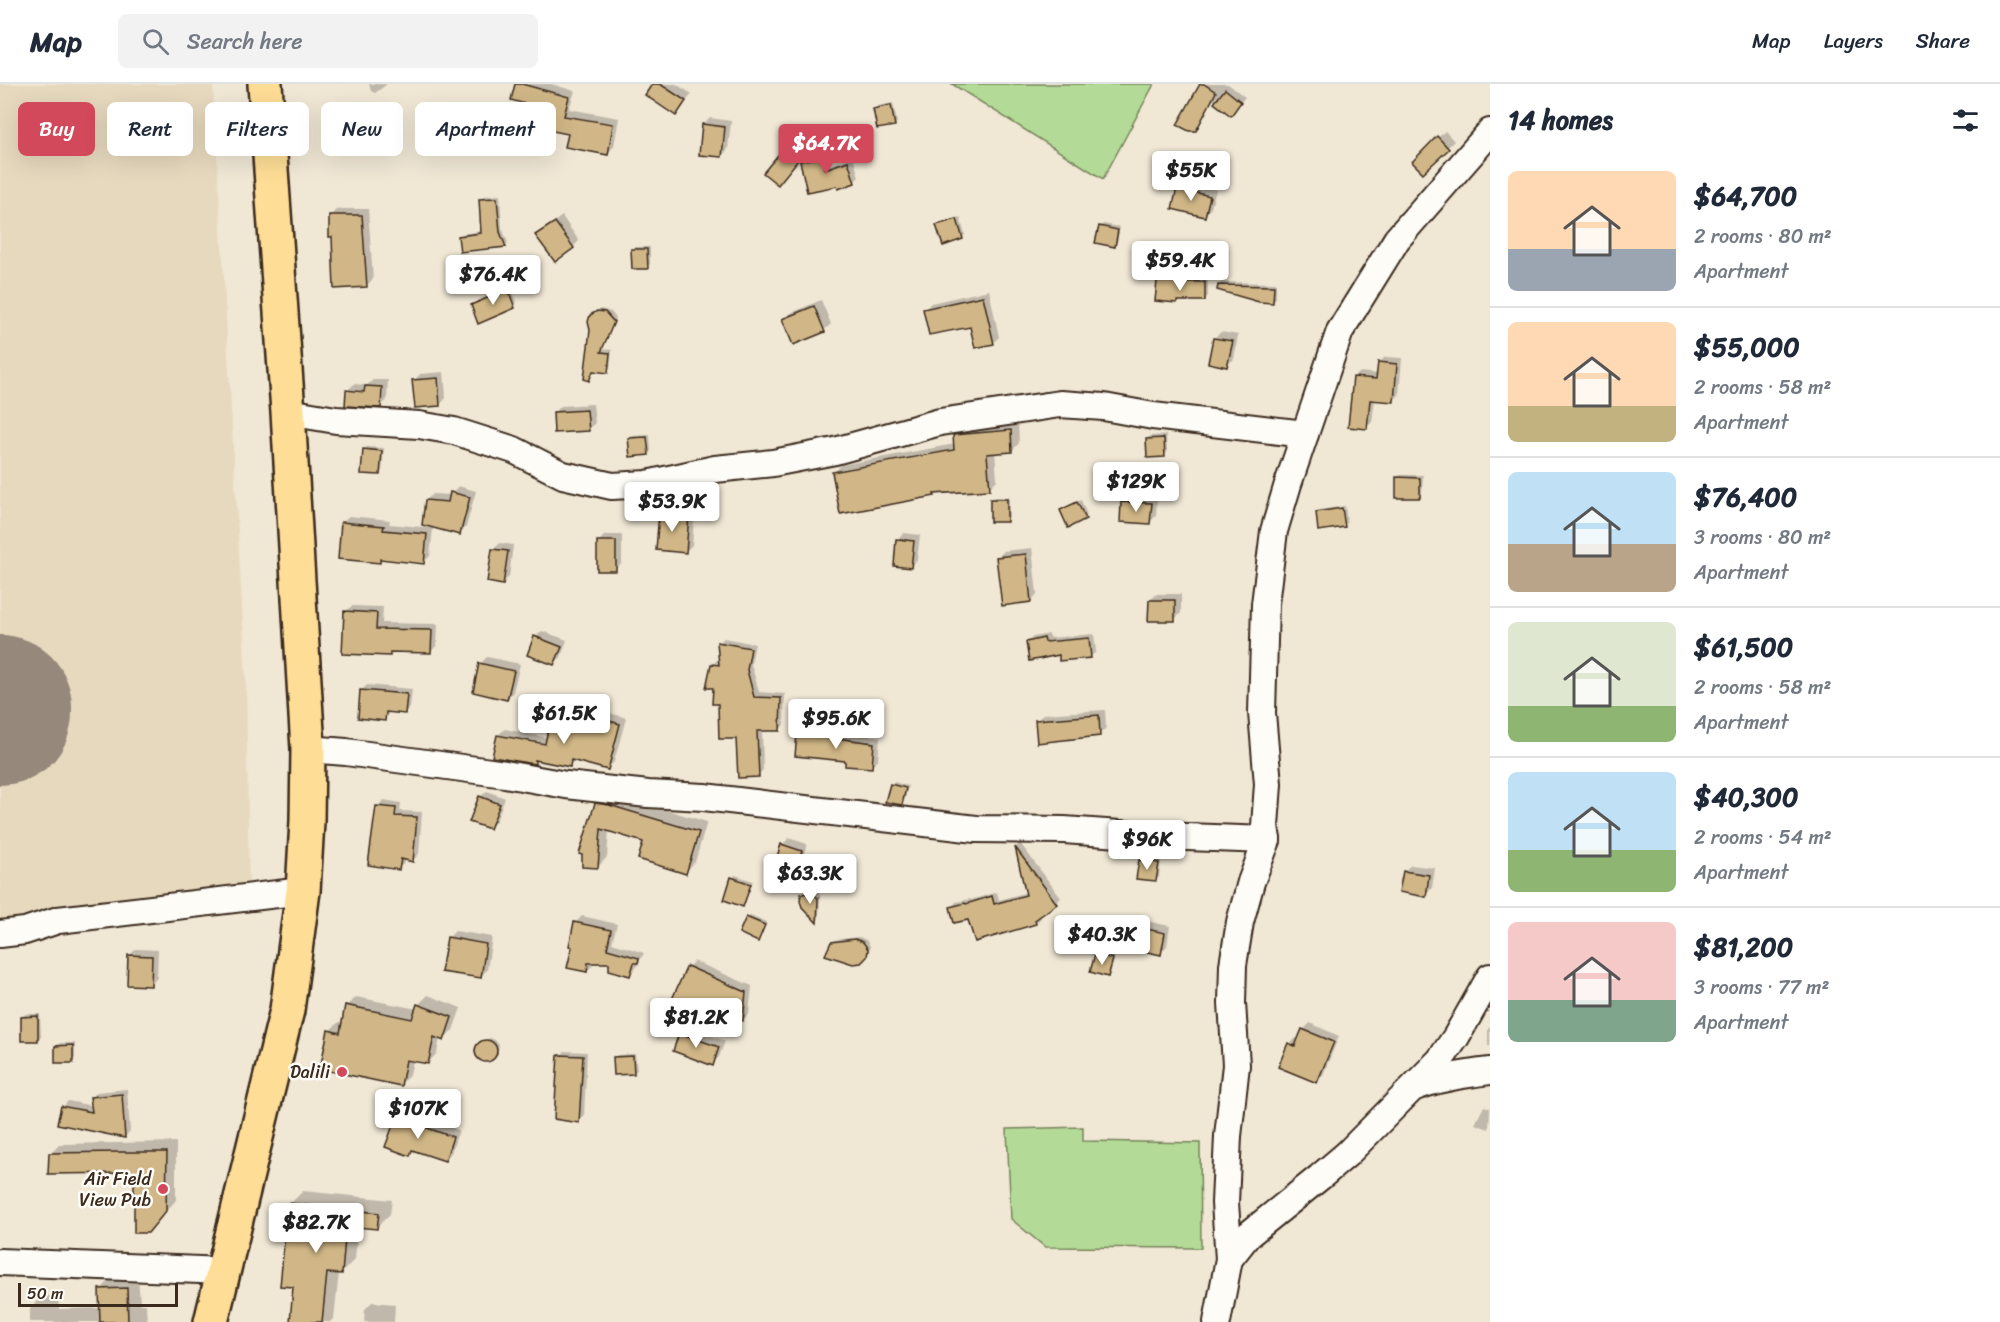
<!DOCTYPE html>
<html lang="en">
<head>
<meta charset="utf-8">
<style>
	:root { --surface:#fff; --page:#f2f2f3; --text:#1f2937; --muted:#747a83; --line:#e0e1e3; --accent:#d1495b }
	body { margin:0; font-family:Sriracha,sans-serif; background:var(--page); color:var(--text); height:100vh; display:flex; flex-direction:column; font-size:22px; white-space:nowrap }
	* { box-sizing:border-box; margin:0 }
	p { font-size:20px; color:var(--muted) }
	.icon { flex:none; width:33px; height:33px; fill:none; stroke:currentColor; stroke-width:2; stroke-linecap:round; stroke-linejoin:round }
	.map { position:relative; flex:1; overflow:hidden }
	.sheet { display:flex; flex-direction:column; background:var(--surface); width:510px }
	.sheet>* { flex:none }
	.guide { position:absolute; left:18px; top:18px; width:570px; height:54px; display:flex; gap:12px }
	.scale { position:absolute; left:18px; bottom:15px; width:160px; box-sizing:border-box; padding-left:6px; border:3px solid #3b2a1e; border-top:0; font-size:16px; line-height:21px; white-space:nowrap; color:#3b2a1e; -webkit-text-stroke:4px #fdfcf7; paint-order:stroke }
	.price { position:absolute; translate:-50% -51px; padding:0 14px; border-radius:6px; background:#fff; color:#222; font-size:20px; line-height:39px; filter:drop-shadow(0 2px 3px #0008) }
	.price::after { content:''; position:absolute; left:50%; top:36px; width:18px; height:14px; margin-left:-9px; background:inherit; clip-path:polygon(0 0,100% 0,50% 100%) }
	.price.selected { background:var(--accent); color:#fff }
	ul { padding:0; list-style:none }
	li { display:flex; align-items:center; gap:18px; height:150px; padding:0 18px }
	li+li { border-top:2px solid var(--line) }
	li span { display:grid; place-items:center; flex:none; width:168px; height:120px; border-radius:9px; color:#555 }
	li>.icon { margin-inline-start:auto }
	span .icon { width:72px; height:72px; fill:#fffc; stroke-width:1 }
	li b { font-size:26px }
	h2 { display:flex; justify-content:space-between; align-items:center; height:72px; padding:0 18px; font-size:26px }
	.chip { padding:0 21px; border-radius:9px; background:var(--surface); box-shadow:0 6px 24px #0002; font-size:21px; line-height:54px }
	.chip.selected { background:var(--accent); color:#fff }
	header { display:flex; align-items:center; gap:36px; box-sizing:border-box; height:84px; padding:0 30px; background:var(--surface); border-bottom:2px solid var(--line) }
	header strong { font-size:28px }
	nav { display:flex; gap:33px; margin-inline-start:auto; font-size:21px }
	.search { width:420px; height:54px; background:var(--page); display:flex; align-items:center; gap:15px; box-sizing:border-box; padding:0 21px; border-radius:9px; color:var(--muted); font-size:22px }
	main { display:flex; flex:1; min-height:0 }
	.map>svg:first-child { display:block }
</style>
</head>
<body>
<header>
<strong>Map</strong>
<div class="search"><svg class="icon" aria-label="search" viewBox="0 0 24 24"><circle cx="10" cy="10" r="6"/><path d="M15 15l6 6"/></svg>Search here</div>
<nav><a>Map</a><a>Layers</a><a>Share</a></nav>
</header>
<main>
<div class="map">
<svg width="1490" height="1238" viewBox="0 0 1490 1238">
	<rect width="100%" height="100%" fill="#f0e7d5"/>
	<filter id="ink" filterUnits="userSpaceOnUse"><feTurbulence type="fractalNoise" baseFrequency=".0167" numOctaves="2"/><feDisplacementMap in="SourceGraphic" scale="12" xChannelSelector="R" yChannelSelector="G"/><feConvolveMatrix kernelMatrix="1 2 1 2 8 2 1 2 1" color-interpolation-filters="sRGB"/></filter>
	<g filter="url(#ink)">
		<path fill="#e7d9be" d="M0,0H213L246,595L249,811L119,827L0,835Z"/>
		<g fill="#b3db97" stroke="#77825a" stroke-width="1.5">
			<path d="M952,0H1154L1103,95Z"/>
			<path d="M1083,1043V1057L1200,1059L1201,1164L1045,1163L1011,1135L1007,1045Z"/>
		</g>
		<g fill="#0003">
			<path d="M369,0H386V1L375,9L371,7Z"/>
			<path d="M517,0H551L575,7L569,25L619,34L614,62L608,69L570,49L549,25Z"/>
			<path d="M653,0H676L692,10L676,30Z"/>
			<path d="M1201,0H1228L1245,13L1231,30L1213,16L1198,43L1194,48L1179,40Z"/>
			<path d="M893,19L897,38L895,40L875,25L878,22Z"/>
			<path d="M710,34L731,37L728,65L722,72L703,41Z"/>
			<path d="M1445,47L1454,57L1424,87L1414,78Z"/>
			<path d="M795,53L808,63L784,92L789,60Z"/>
			<path d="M828,68L830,81L853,73L859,93L854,98L802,78L807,72Z"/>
			<path d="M1185,98L1216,106L1211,124L1205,131L1178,105Z"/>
			<path d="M500,111L502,144L508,159L505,161L461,166L459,153L462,150L482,147L481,115L484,112Z"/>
			<path d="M337,125H368L373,195L366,202L330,132Z"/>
			<path d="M562,132L579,157L573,163L537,151Z"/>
			<path d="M960,133L965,151L962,154L938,141L941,139Z"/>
			<path d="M1103,140L1120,143L1117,158L1114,161L1100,143Z"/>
			<path d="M635,163H650V180L647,183L632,166Z"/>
			<path d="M1161,195L1208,196V212L1205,215L1158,198Z"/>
			<path d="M1222,198L1276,199V214L1273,217L1219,201Z"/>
			<path d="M511,203L517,220L514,223L473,221Z"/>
			<path d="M989,206L999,253L993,259L971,242L925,225L931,219Z"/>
			<path d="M821,216L831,240L824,246L794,259L784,236L791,229Z"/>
			<path d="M601,225L611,228L616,234L603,265L612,266L610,284L607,287L594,286L588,295L590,235Z"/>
			<path d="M1221,248L1238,251L1234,275L1227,281L1214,254Z"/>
			<path d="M1385,273L1402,274L1399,311L1393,317L1375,315L1372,338L1366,344L1354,294L1360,288L1378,290L1379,279Z"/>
			<path d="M444,288L446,314L440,321L414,297L420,290Z"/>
			<path d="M373,296H388L387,316L381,322L347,307L354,300L367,301Z"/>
			<path d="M593,320L595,339L588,345L554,329L561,322Z"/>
			<path d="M1018,339L1019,359L1012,367L995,368L997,396L989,404L937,408L934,410L834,389L841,381L955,360V352L963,344Z"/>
			<path d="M650,351L651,367L648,369L630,355L633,352Z"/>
			<path d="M1166,351L1167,369L1164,371L1147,355L1150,352Z"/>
			<path d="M367,363L384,364L382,387L380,390L365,365Z"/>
			<path d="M1400,391H1423L1422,410L1419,413L1398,394Z"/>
			<path d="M458,402L476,407L466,443L460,449L426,416L433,410L451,411Z"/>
			<path d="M1129,412L1157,413L1156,432L1150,438L1123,418Z"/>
			<path d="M994,413H1009V433L1006,436L991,416Z"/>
			<path d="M1081,416L1087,431L1085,434L1064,424Z"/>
			<path d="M667,422L695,425L692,461L686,467L661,428Z"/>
			<path d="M1345,422L1347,439L1344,441L1317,429L1320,426Z"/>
			<path d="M349,432L390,436L389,440L433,444L430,472L424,478L383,474L379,478L343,438Z"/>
			<path d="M904,449L920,451L917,476L911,482L897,456Z"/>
			<path d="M605,451H622V479L615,485L598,458Z"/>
			<path d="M500,459L513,461L509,493L502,499L493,466Z"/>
			<path d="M1032,464L1037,510L1031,517L997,474L1004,467Z"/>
			<path d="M1157,510H1181V529L1174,536L1150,516Z"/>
			<path d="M352,522L383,523L382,539L438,540L437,561L431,568L393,567L389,571L345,528Z"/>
			<path d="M542,547L567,556L561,573L554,580L535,553Z"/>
			<path d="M1049,550L1050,554L1094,550L1096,568L1090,573L1027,558L1033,553Z"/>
			<path d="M724,554L755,560L751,580L759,608L785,610L784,641L779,646L762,645L763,686L758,691L720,619L714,603L712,581L717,576H720L719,559Z"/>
			<path d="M487,573L520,580L513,608L507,615L480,580Z"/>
			<path d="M367,601L412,605L410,623L404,629L390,627L385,635L362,606Z"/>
			<path d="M1105,626L1106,644L1099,650L1037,637L1043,630Z"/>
			<path d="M607,628L626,634L614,678L607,684L575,676L569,681L537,675L534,678L498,651L505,645L548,654L551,636L558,629L599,637Z"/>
			<path d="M805,643L880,653L878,676L871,683L847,676L798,650Z"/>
			<path d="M894,698L908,702L904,717L901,720L891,701Z"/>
			<path d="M487,707L505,714L496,737L489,744L480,713Z"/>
			<path d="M606,710L620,712L707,738L695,778L685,788L645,757L609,746L607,773L598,783L596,720Z"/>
			<path d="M384,716L401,719L400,727L422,728L419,770L413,776L405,775V778L399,784L378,722Z"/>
			<path d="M789,754L807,760L796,794L790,800L782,761Z"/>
			<path d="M1020,759L1061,814L1040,831L1041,834L1036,839L969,834L951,823L956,818L970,815L971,816L997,808L999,816L1027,808L1016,763Z"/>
			<path d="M1143,774L1161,776L1159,793L1156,796L1140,777Z"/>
			<path d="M1411,781L1435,784L1432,804L1426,811L1404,787Z"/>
			<path d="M735,791L753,797L742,821L733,794Z"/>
			<path d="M816,806L820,811L819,835L817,837L803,810L806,807Z"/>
			<path d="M750,831L767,838L758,856L741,848Z"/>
			<path d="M582,832L617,840L612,859L644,869L636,884L630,890L611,878H593V881L587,887L576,838Z"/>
			<path d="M1150,838L1170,842L1167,862L1160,869L1143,845Z"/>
			<path d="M455,847L492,853L487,886L480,893L448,854Z"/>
			<path d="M859,853L866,856L870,862L869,869L866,872L832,859L835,856Z"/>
			<path d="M136,865L158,866L157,894L151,900L129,872Z"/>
			<path d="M1100,868L1115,872L1110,889L1107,892L1097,871Z"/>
			<path d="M694,877L752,902L749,930L743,936L699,916L689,937L683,943L688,883Z"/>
			<path d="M428,911L461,924L453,946L443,955L440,954L437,969L428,979L413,976L410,991L400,1000L329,947L339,938L343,939L347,922L356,913L417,925L418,921Z"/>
			<path d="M25,930H40L41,953L38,956L22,933Z"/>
			<path d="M1310,939L1339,952L1323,991L1316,997L1290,960L1296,954L1299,955L1303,946Z"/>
			<path d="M687,943L725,957L719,973L712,980L681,950Z"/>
			<path d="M1490,943V962H1488V945Z"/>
			<path d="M490,954L495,956L499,961L498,967L487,976L482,975L477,967L481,959Z"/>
			<path d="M60,959H75V974L72,977L57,962Z"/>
			<path d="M565,967L587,968L584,1032L579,1037L560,972Z"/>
			<path d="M635,970L637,986L634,989L615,973L617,971Z"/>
			<path d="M127,1005L130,1047L125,1053L63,1023L68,1017L93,1022L92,1013L97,1008Z"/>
			<path d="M1484,1022L1490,1024L1489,1045L1475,1040Z"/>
			<path d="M404,1027L459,1046L451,1069L444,1076L414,1065L409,1070L387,1062L398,1033Z"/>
			<path d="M176,1058V1116L158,1137L136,1087L50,1070L60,1060Z"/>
			<path d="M303,1107L392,1116L390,1130L377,1143L358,1142L355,1175L341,1189H339L334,1234L330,1238H291L295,1202L290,1120Z"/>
			<path d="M138,1192L140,1220H146L147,1238H30V1225L42,1212H58L59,1225L101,1224L100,1206L113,1193Z"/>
			<path d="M372,1218L395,1220L394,1238H364L365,1225Z"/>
		</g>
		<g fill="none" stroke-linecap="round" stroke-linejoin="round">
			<path stroke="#96887a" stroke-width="144" d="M0,623V629"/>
		</g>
		<g fill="#d1b787" stroke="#3b2a1e" stroke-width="1.5">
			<path d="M515,0H522L569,13L564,32L613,40L608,71L565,63L568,50L543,45L547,26L511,16Z"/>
			<path d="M652,0H660L686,17L676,32L645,11Z"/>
			<path d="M1200,0H1204L1216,8L1196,47H1189L1177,41Z"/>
			<path d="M1225,5L1241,18L1231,32L1214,19Z"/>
			<path d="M891,21L895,42L877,45L873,25Z"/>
			<path d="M702,40L725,43L722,73L699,71Z"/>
			<path d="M1437,52L1449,65L1423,89L1412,78Z"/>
			<path d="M788,59L803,70L778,101L763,89Z"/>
			<path d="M823,73L825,85L848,77L855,99L838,105L837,102L807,108L800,77Z"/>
			<path d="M1177,104L1210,112L1205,133L1172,125Z"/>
			<path d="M497,114L500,148L506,163L460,168L458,152L481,149L479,115Z"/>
			<path d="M329,131H362L367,203L334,205L332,153H329Z"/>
			<path d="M957,135L963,155L943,162L936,141Z"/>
			<path d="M555,138L574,164L555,178L535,151Z"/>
			<path d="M1099,142L1118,146L1115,163L1095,159Z"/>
			<path d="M631,165H647L648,185H632Z"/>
			<path d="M1157,197L1205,198V217H1177V219L1155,217Z"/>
			<path d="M1218,201L1274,202L1273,219L1259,218L1217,206Z"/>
			<path d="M508,205L515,224L478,240L471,221Z"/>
			<path d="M983,212L994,260L975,264L970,243L929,251L923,225Z"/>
			<path d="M814,222L825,248L793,261L782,235Z"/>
			<path d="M597,227L605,228L614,238L601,268L610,269L608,289L593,287L589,297L584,295L590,246L588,238L590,231Z"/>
			<path d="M1213,254L1233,257L1227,283L1208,279Z"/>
			<path d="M1378,278L1397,280L1394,318L1370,316L1367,345L1348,343L1353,293L1376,295Z"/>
			<path d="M438,294L440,322L415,324L412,296Z"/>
			<path d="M365,302L382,303L381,324L345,322L346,306L364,308Z"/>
			<path d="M587,326L589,347L554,349L553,328Z"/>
			<path d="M1011,346L1012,368L987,370L990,406L934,410L935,412L840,430L832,388L954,366L953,351Z"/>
			<path d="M647,353L649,371L630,373L628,354Z"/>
			<path d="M1164,354L1165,373L1147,374L1146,355Z"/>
			<path d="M363,365L382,367L380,391L361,390Z"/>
			<path d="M1396,393L1420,394V414H1396Z"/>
			<path d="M450,408L470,413L460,451L422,441L425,416L448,418Z"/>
			<rect x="990" y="415" width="17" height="23"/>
			<path d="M1077,418L1086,435L1068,444L1060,426Z"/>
			<path d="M1121,418L1152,419L1150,440L1120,438Z"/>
			<path d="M1342,424L1345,443L1318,447L1316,428Z"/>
			<path d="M659,428L689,431L686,469L656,466Z"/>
			<path d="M341,438L384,442L383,446L427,450L424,480L380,475V479L338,475Z"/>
			<path d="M896,455L914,457L911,484L894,482Z"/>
			<rect x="597" y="457" width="19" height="30"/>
			<path d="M492,465L508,467L503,501L487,498Z"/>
			<path d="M1026,470L1031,518L1002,522L996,473Z"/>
			<path d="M1149,516H1175V537H1148Z"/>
			<path d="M344,527L377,529L376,545L432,546L431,569L390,568V572L342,570Z"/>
			<path d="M534,552L562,563L554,581L527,571Z"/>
			<path d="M1044,554L1045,558L1089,554L1091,574L1059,577V571L1029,577L1026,558Z"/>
			<path d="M717,558L751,564L747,586L754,613L781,614L780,647H757L759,693L738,694L736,655H719L718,620H712L713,604H706L711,580L719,581Z"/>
			<path d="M479,579L514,587L507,616L473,608Z"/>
			<path d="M360,606L407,610L405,630L386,628L385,637L358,634Z"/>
			<path d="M1099,631L1100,652L1037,659L1035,636Z"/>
			<path d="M599,634L620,640L608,686L571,676L570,683L535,676V680L492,673L497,651L545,660L550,635L596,644Z"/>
			<path d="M797,649L874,659L872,684L845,682V677L795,672Z"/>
			<path d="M890,700L906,704L902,721L885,718Z"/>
			<path d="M479,712L500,720L490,745L469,738Z"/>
			<path d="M595,719L609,721L699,748L686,790L638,775L643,758L601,745L598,784L582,783V771L579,770Z"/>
			<path d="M376,722L396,724L395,732L417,733L413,778L401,775L399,786L368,781Z"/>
			<path d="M781,760L802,767L790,802L770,795Z"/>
			<path d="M1015,763L1057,820L1035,836L1036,840L975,858L968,836L954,839L950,823L965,819L966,820L992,812L994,820L1026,811Z"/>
			<path d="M1139,776L1159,779L1156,797L1136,795Z"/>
			<path d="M1403,787L1429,791L1426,813L1399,808Z"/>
			<path d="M731,793L751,800L743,823L724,816Z"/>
			<path d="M812,809L818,814L817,839L802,823L800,817L801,810Z"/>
			<path d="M746,833L765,841L758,858L739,849Z"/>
			<path d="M574,838L611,846L607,865L639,874L638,879H634L630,892L609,886V879H588L587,888L567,884L572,863L569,862Z"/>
			<path d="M1142,844L1165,849L1161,871L1138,866Z"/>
			<path d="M447,853L486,860L481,894L441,888Z"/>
			<path d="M855,855L863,858L868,865L867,873L861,879L853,880L825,871L831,858Z"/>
			<path d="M1095,870L1113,875L1108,893L1090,888Z"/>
			<path d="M128,871L152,872L151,902L127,901Z"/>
			<path d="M687,882L746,908L743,937L697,917L683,945L663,935Z"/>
			<path d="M417,920L452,933L444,957L434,953L428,980L406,976L401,1002L320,985L328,946L340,949L345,921L412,935Z"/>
			<path d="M38,932V957H21V933Z"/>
			<path d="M1302,945L1334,958L1317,999L1278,983L1288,959L1295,962Z"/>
			<path d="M679,949L719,963L713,982L673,967Z"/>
			<circle cx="486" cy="967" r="11"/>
			<path d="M73,961V979H55V962Z"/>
			<path d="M558,971L583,972L579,1039L554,1035Z"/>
			<path d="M633,972L634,990L614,991L613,973Z"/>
			<path d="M122,1010L125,1054L57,1040L61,1022L92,1028L90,1013Z"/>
			<path d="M396,1033L453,1053L445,1077L412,1066L410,1072L385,1063Z"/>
			<path d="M119,1068H167L166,1127L148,1149H134V1089L48,1090L49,1069Z"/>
			<path d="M288,1119L379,1129L377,1145L346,1142L342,1190L327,1189L322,1238H290L293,1203L280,1202Z"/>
			<path d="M127,1204L128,1238H100L99,1205Z"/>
		</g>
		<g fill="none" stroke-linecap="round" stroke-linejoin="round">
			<g stroke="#3b2a1e" stroke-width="30">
				<g id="minor">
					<path d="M288,328L336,336L419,341L454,347L514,366L563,391L612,402L647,400L715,385L773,379L835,367L940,338L1060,320L1104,323L1153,332L1305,350"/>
					<path d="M308,665L346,668L505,690L566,701L648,710L704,713L976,745L1064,746L1134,751L1267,756L1265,742L1268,700L1262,629L1265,520L1274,447L1288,400L1340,247L1397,155L1490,48"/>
					<path d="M0,850L25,847L58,836L303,807"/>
					<path d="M1415,1003C1439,994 1464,990 1490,987"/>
					<path d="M1229,1175L1248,1151L1320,1093L1347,1070L1440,976L1456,953L1490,893"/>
					<path d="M0,1178L225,1187"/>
					<path d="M1217,1238L1229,1175L1225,1119L1228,1052L1236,981L1232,919L1233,881L1240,838L1251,798L1267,756"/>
				</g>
			</g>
			<g stroke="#3b2a1e" stroke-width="38">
				<path id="major" d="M211,1238L287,926L303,807L307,737L308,665L288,328L265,0"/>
			</g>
			<use href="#minor" stroke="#fdfcf7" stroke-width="26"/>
			<use href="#major" stroke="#fede96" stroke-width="33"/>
		</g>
	</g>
	<g fill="#d1495b" stroke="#fdfcf7" stroke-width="2">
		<circle cx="342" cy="988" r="6"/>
		<circle cx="163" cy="1105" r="6"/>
	</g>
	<g text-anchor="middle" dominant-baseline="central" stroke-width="5" stroke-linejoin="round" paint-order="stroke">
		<g font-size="18" fill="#3b2a1e" stroke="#fdfcf7" text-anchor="end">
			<text x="330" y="988">Dalili</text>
			<text x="151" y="1095">Air Field<tspan x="151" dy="21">View Pub</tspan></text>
		</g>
	</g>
</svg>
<div class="scale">50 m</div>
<b class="price selected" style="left:826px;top:91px">$64.7K</b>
<b class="price" style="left:1191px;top:118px">$55K</b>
<b class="price" style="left:1180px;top:208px">$59.4K</b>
<b class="price" style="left:493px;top:222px">$76.4K</b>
<b class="price" style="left:1136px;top:429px">$129K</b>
<b class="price" style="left:672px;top:449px">$53.9K</b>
<b class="price" style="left:564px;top:661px">$61.5K</b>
<b class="price" style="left:836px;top:666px">$95.6K</b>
<b class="price" style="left:1147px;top:787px">$96K</b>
<b class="price" style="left:810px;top:821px">$63.3K</b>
<b class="price" style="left:1102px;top:882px">$40.3K</b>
<b class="price" style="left:696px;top:965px">$81.2K</b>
<b class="price" style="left:418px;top:1056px">$107K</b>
<b class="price" style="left:316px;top:1170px">$82.7K</b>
<div class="guide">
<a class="chip selected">Buy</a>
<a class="chip">Rent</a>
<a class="chip">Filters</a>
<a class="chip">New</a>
<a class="chip">Apartment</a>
</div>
</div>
<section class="sheet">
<h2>14 homes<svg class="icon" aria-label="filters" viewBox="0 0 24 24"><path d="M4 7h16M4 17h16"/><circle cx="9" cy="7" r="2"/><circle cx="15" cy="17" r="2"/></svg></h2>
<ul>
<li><span style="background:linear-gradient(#ffd9b3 65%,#9aa5b1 0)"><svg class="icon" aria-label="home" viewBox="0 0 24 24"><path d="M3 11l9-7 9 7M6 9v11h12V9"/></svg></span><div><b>$64,700</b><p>2 rooms · 80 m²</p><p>Apartment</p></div></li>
<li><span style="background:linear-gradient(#ffd9b3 70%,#c2b280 0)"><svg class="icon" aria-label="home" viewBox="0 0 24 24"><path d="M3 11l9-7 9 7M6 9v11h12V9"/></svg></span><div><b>$55,000</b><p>2 rooms · 58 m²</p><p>Apartment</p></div></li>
<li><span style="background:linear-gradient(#bfe0f5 60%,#b9a48a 0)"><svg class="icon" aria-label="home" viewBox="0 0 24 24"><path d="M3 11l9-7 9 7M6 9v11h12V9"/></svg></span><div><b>$76,400</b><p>3 rooms · 80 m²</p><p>Apartment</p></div></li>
<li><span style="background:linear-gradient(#dfe7d0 70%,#8fb573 0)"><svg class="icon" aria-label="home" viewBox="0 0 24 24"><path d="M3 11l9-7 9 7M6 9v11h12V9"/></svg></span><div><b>$61,500</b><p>2 rooms · 58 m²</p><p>Apartment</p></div></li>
<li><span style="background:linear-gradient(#bfe0f5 65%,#8fb573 0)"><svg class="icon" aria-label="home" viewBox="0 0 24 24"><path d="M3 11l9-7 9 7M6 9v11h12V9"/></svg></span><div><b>$40,300</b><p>2 rooms · 54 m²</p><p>Apartment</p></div></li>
<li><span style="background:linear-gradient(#f6c9c9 65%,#7fa58c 0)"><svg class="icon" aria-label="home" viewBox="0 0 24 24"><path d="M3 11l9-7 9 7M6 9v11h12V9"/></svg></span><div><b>$81,200</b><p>3 rooms · 77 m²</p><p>Apartment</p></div></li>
</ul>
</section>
</main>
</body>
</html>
